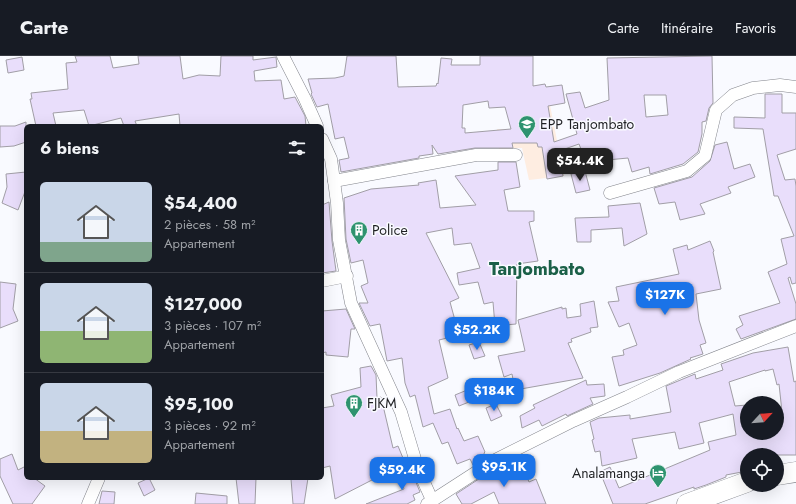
<!DOCTYPE html>
<html lang="fr">
<head>
<meta charset="utf-8">
<style>
	:root { --surface:#171b24; --page:#20242c; --text:#f1f3f6; --muted:#9ea1a6; --line:#363941; --accent:#1a73e8 }
	body { margin:0; font-family:Jost,sans-serif; background:var(--page); color:var(--text); height:100vh; display:flex; flex-direction:column; font-size:15px; white-space:nowrap }
	* { box-sizing:border-box; margin:0 }
	p { font-size:13px; color:var(--muted) }
	.icon { flex:none; width:22px; height:22px; fill:none; stroke:currentColor; stroke-width:2; stroke-linecap:round; stroke-linejoin:round }
	.map { position:relative; flex:1; overflow:hidden }
	.details { position:absolute; left:24px; top:68px; width:300px; height:356px; display:flex; flex-direction:column; background:var(--surface); border-radius:6px; box-shadow:0 4px 16px #0002 }
	.details>* { flex:none }
	.needle { width:26px; rotate:64deg }
	.fabs { position:absolute; left:740px; top:340px; display:grid; gap:8px }
	.fabs a { display:grid; place-items:center; width:44px; height:44px; border-radius:50%; background:var(--surface); box-shadow:0 4px 16px #0002; font-size:20px }
	.price { position:absolute; translate:-50% -34px; padding:0 9px; border-radius:8px; background:var(--accent); color:#fff; font-size:13px; line-height:26px; filter:drop-shadow(0 1px 2px #0008) }
	.price::after { content:''; position:absolute; left:50%; top:24px; width:12px; height:9px; margin-left:-6px; background:inherit; clip-path:polygon(0 0,100% 0,50% 100%) }
	.price.active { background:#222; color:#fff }
	ul { padding:0; list-style:none }
	li { display:flex; align-items:center; gap:12px; height:100px; padding:0 16px }
	li+li { border-top:1px solid var(--line) }
	li span { display:grid; place-items:center; flex:none; width:112px; height:80px; border-radius:6px; color:#555 }
	li>.icon { margin-inline-start:auto }
	span .icon { width:48px; height:48px; fill:#fffc; stroke-width:1 }
	li b { font-size:17px }
	h2 { display:flex; justify-content:space-between; align-items:center; height:48px; padding:0 16px; font-size:17px }
	header { display:flex; align-items:center; gap:24px; box-sizing:border-box; height:56px; padding:0 20px; background:var(--surface); border-bottom:1px solid var(--line) }
	header strong { font-size:19px }
	nav { display:flex; gap:22px; margin-inline-start:auto; font-size:14px }
	.map>svg:first-child { display:block }
</style>
</head>
<body>
<header>
<strong>Carte</strong>
<nav><a>Carte</a><a>Itinéraire</a><a>Favoris</a></nav>
</header>
<div class="map">
<svg width="796" height="448" viewBox="0 0 796 448">
	<rect width="100%" height="100%" fill="#f9faff"/>
	<path fill="#feede1" d="M525,48L550,49L564,120L529,124L522,92L499,93L497,73H525Z"/>
	<g fill="#e9defb" stroke="#a19ea6" fill-rule="evenodd">
		<path d="M75,0H110L113,12L139,8L138,0H180L183,23L199,19L220,20L221,0H253V4L276,1L277,11L254,15L255,25L281,24L284,43L295,41L305,60L306,70H180L179,58L135,65L137,70H124L121,62L89,70L84,54L53,57L56,70H36L30,43H32L31,37L68,33L66,7L77,6Z"/>
		<path d="M347,0H396L398,31L436,30L437,27L438,28L441,2L452,3L451,9H480V0H533V30L545,28L546,31L562,29L565,47L548,50L554,86L577,78L566,38L580,36L585,52L609,44L607,2L712,0L713,47L709,52L706,65L702,66V78L698,96L683,108L650,118L649,111L632,116L628,102L586,106L579,88L559,95L563,120L547,123L542,91H538L537,87H512L513,92H475L438,98L432,89L433,98L419,100V102L341,116L339,104L349,102L344,81L335,83L328,48L317,51L311,38L312,37L308,23L335,22L344,20ZM644,39H666L668,59L646,61ZM488,45L489,52L505,51L511,73L465,77V72H462L463,49Z"/>
		<path d="M22,1L24,14L8,17L6,4Z"/>
		<path d="M765,38H782V57H796V93L777,99L785,124L795,123L796,130V227L792,228L790,221L788,222L796,248V263L741,283L736,273L743,269L739,260L780,247L768,216L787,208L781,183L794,180L778,140H774L763,73L734,72V61L765,62Z"/>
		<path d="M26,66V86L14,90L0,91V70H15Z"/>
		<path d="M727,86L734,113L750,108L755,121L728,131L731,137L700,148L705,158L680,164L675,146L659,148L654,132L692,121L710,105L715,89Z"/>
		<path d="M498,106H516L520,131L504,134L508,155H534V165L529,166L538,205L517,208L516,268L495,270L493,246L484,248L478,226L459,229L457,217L480,212L471,187L454,189L452,172L426,177L459,242L450,246L459,279L439,284L448,322L428,331L434,358L450,353L457,373L458,372L464,385L478,380L485,396L484,397L485,401L473,409L470,403L457,408L448,386L442,388L433,367L423,371L415,339L410,341L405,327L402,302L387,305L380,268L370,270L359,247H368L361,230L368,227L363,204L351,207L346,183L344,142L371,133L419,129L418,127L436,124L440,152L476,149L455,120L498,114Z"/>
		<path d="M585,115L590,134L576,137L571,118Z"/>
		<path d="M26,116V133L18,154L2,147L7,131L6,118Z"/>
		<path d="M329,146L332,185L336,215L322,217V149Z"/>
		<path d="M640,147L647,178L624,190L622,172L591,174V186H577L575,162L609,161L608,150Z"/>
		<path d="M710,185L714,195L713,196L721,233L696,238L699,264L706,287L700,289L703,298L690,302L691,303L660,317L619,330L612,301L624,299L623,294L637,289L629,267L619,271L608,246L619,245L616,231L679,218L673,193L687,189L688,194Z"/>
		<path d="M0,226L16,228L13,253L18,265L0,272Z"/>
		<path d="M594,245L598,271L590,272L591,276L571,283L572,286L568,287L583,322L515,334L512,318L504,321L498,300L525,295L518,264L562,251V253L566,252L567,262L581,260L580,248Z"/>
		<path d="M346,253L355,273H351L348,301L326,299V296L322,297V255Z"/>
		<path d="M479,286L485,300L474,303L469,289Z"/>
		<path d="M788,291L794,326L796,325V399H747V415L726,419V421L706,429L694,433V431L645,448H613L600,416L610,411L619,432L710,394L708,386L736,379L733,358L699,367L704,387L679,393L675,376L632,383L637,402L602,410L600,395L595,396L592,384L594,383L590,366L599,362L630,359V363L671,356L666,330L695,318L696,323L723,314L721,308L753,297ZM773,313L777,329L779,328L782,356L777,358V377H747V349L735,350L729,326L765,314V315Z"/>
		<path d="M371,310L376,319L377,342L381,341L393,392L398,390L405,407L335,443L330,410L322,412V352L334,350L331,339L361,331L360,312Z"/>
		<path d="M586,324L587,329L604,328L605,340L590,342L593,348L567,360L566,358L542,370L539,364L522,372L520,360L535,352L533,349Z"/>
		<path d="M489,325L491,343L469,346L459,350L455,339Z"/>
		<path d="M496,348L502,360L491,365L486,352Z"/>
		<path d="M12,398L18,414L26,410V422H34L45,430L32,448H13L0,420V403Z"/>
		<path d="M521,406L529,426L536,423L546,448H499L494,436L471,448H462L456,438L491,415L493,419Z"/>
		<path d="M410,412L420,436L413,439L415,444L407,448H366L404,433L399,415Z"/>
		<path d="M149,422L155,434L144,440L138,427Z"/>
		<path d="M236,422H256L255,448H239Z"/>
		<path d="M293,422H308L304,448H293L291,423Z"/>
		<path d="M102,435L115,436L114,448H99Z"/>
		<path d="M196,437L227,440V448H195Z"/>
	</g>
	<g fill="none" stroke-linecap="round" stroke-linejoin="round">
		<g stroke="#83858c" stroke-width="13">
			<g id="street">
				<path d="M283,0L305,43L317,70"/>
				<path d="M322,83L331,103L337,147L339,184L351,247L401,356L418,413L432,444"/>
				<path d="M334,125L476,99H516"/>
				<path d="M610,137L687,115L705,100L716,54L733,39L753,32L780,29L796,31"/>
				<path d="M322,225L347,220"/>
				<path d="M88,448L99,422"/>
				<path d="M427,448L495,404L573,365L627,341L679,316L796,270"/>
			</g>
		</g>
		<g stroke="#83858c" stroke-width="21">
			<g id="primary">
				<path d="M777,419L796,416"/>
				<path d="M687,448L747,426"/>
			</g>
		</g>
		<use href="#street" stroke="#fff" stroke-width="12"/>
		<use href="#primary" stroke="#fff" stroke-width="20"/>
	</g>
	<defs>
		<g id="school-pin" transform="scale(0.9)"><path d="M0 17L-7.5 6A9.5 9.5 0 1 1 7.5 6Z" fill="#2e936f" stroke="#f9faff"/><path d="M0-5L7-2L0 1L-7-2ZM-4 1L0 2.5L4 1V4Q0 6-4 4Z" fill="#fff"/></g>
		<g id="building-pin" transform="scale(0.9)"><path d="M0 17L-7.5 6A9.5 9.5 0 1 1 7.5 6Z" fill="#2e936f" stroke="#f9faff"/><path d="M-4-6H4V6H1V3H-1V6H-4ZM-2.5-4.3h1.7v1.8h-1.7ZM.8-4.3h1.7v1.8H.8ZM-2.5-1h1.7V.8h-1.7ZM.8-1h1.7V.8H.8Z" fill="#fff"/></g>
		<g id="hotel-pin" transform="scale(0.9)"><path d="M0 17L-7.5 6A9.5 9.5 0 1 1 7.5 6Z" fill="#2e936f" stroke="#f9faff"/><path d="M-6-4.5h1.5V1H6V5H4.5V3h-9V5H-6ZM-4 0a1.8 1.8 0 1 1 3.6 0ZM.5 0V-2.5h3Q6-2.5 6 0Z" fill="#fff"/></g>
	</defs>
	<g fill-rule="evenodd">
		<use href="#school-pin" x="527" y="68"/>
		<use href="#building-pin" x="359" y="174"/>
		<use href="#building-pin" x="354" y="347"/>
		<use href="#hotel-pin" x="658" y="417"/>
	</g>
	<g text-anchor="middle" dominant-baseline="central" stroke-width="3" stroke-linejoin="round" paint-order="stroke">
		<g font-size="14" fill="#1f2023" stroke="#f9faff" text-anchor="start">
			<text x="540" y="68">EPP Tanjombato</text>
			<text x="372" y="174">Police</text>
			<text x="367" y="347">FJKM</text>
			<text x="645" y="417" text-anchor="end">Analamanga</text>
		</g>
		<g font-size="18" font-weight="bold" fill="#1b6048" stroke="#f9faff">
			<text x="537" y="213">Tanjombato</text>
		</g>
	</g>
</svg>
<div class="fabs">
<a><svg class="needle" viewBox="-14 -14 28 28"><path d="M0-13l5 13h-10z" fill="#e53935"/><path d="M0 13l5-13h-10z" fill="#9ea1a6"/></svg></a>
<a><svg class="icon" aria-label="locate" viewBox="0 0 24 24"><circle cx="12" cy="12" r="6"/><path d="M12 2v4M12 18v4M2 12h4M18 12h4"/></svg></a>
</div>
<b class="price active" style="left:580px;top:126px">$54.4K</b>
<b class="price" style="left:665px;top:260px">$127K</b>
<b class="price" style="left:477px;top:295px">$52.2K</b>
<b class="price" style="left:494px;top:356px">$184K</b>
<b class="price" style="left:504px;top:432px">$95.1K</b>
<b class="price" style="left:402px;top:435px">$59.4K</b>
<section class="details">
<h2>6 biens<svg class="icon" aria-label="filters" viewBox="0 0 24 24"><path d="M4 7h16M4 17h16"/><circle cx="9" cy="7" r="2"/><circle cx="15" cy="17" r="2"/></svg></h2>
<ul>
<li><span style="background:linear-gradient(#c9d6e8 75%,#7fa58c 0)"><svg class="icon" aria-label="home" viewBox="0 0 24 24"><path d="M3 11l9-7 9 7M6 9v11h12V9"/></svg></span><div><b>$54,400</b><p>2 pièces · 58 m²</p><p>Appartement</p></div></li>
<li><span style="background:linear-gradient(#c9d6e8 60%,#8fb573 0)"><svg class="icon" aria-label="home" viewBox="0 0 24 24"><path d="M3 11l9-7 9 7M6 9v11h12V9"/></svg></span><div><b>$127,000</b><p>3 pièces · 107 m²</p><p>Appartement</p></div></li>
<li><span style="background:linear-gradient(#c9d6e8 60%,#c2b280 0)"><svg class="icon" aria-label="home" viewBox="0 0 24 24"><path d="M3 11l9-7 9 7M6 9v11h12V9"/></svg></span><div><b>$95,100</b><p>3 pièces · 92 m²</p><p>Appartement</p></div></li>
</ul>
</section>
</div>
</body>
</html>
